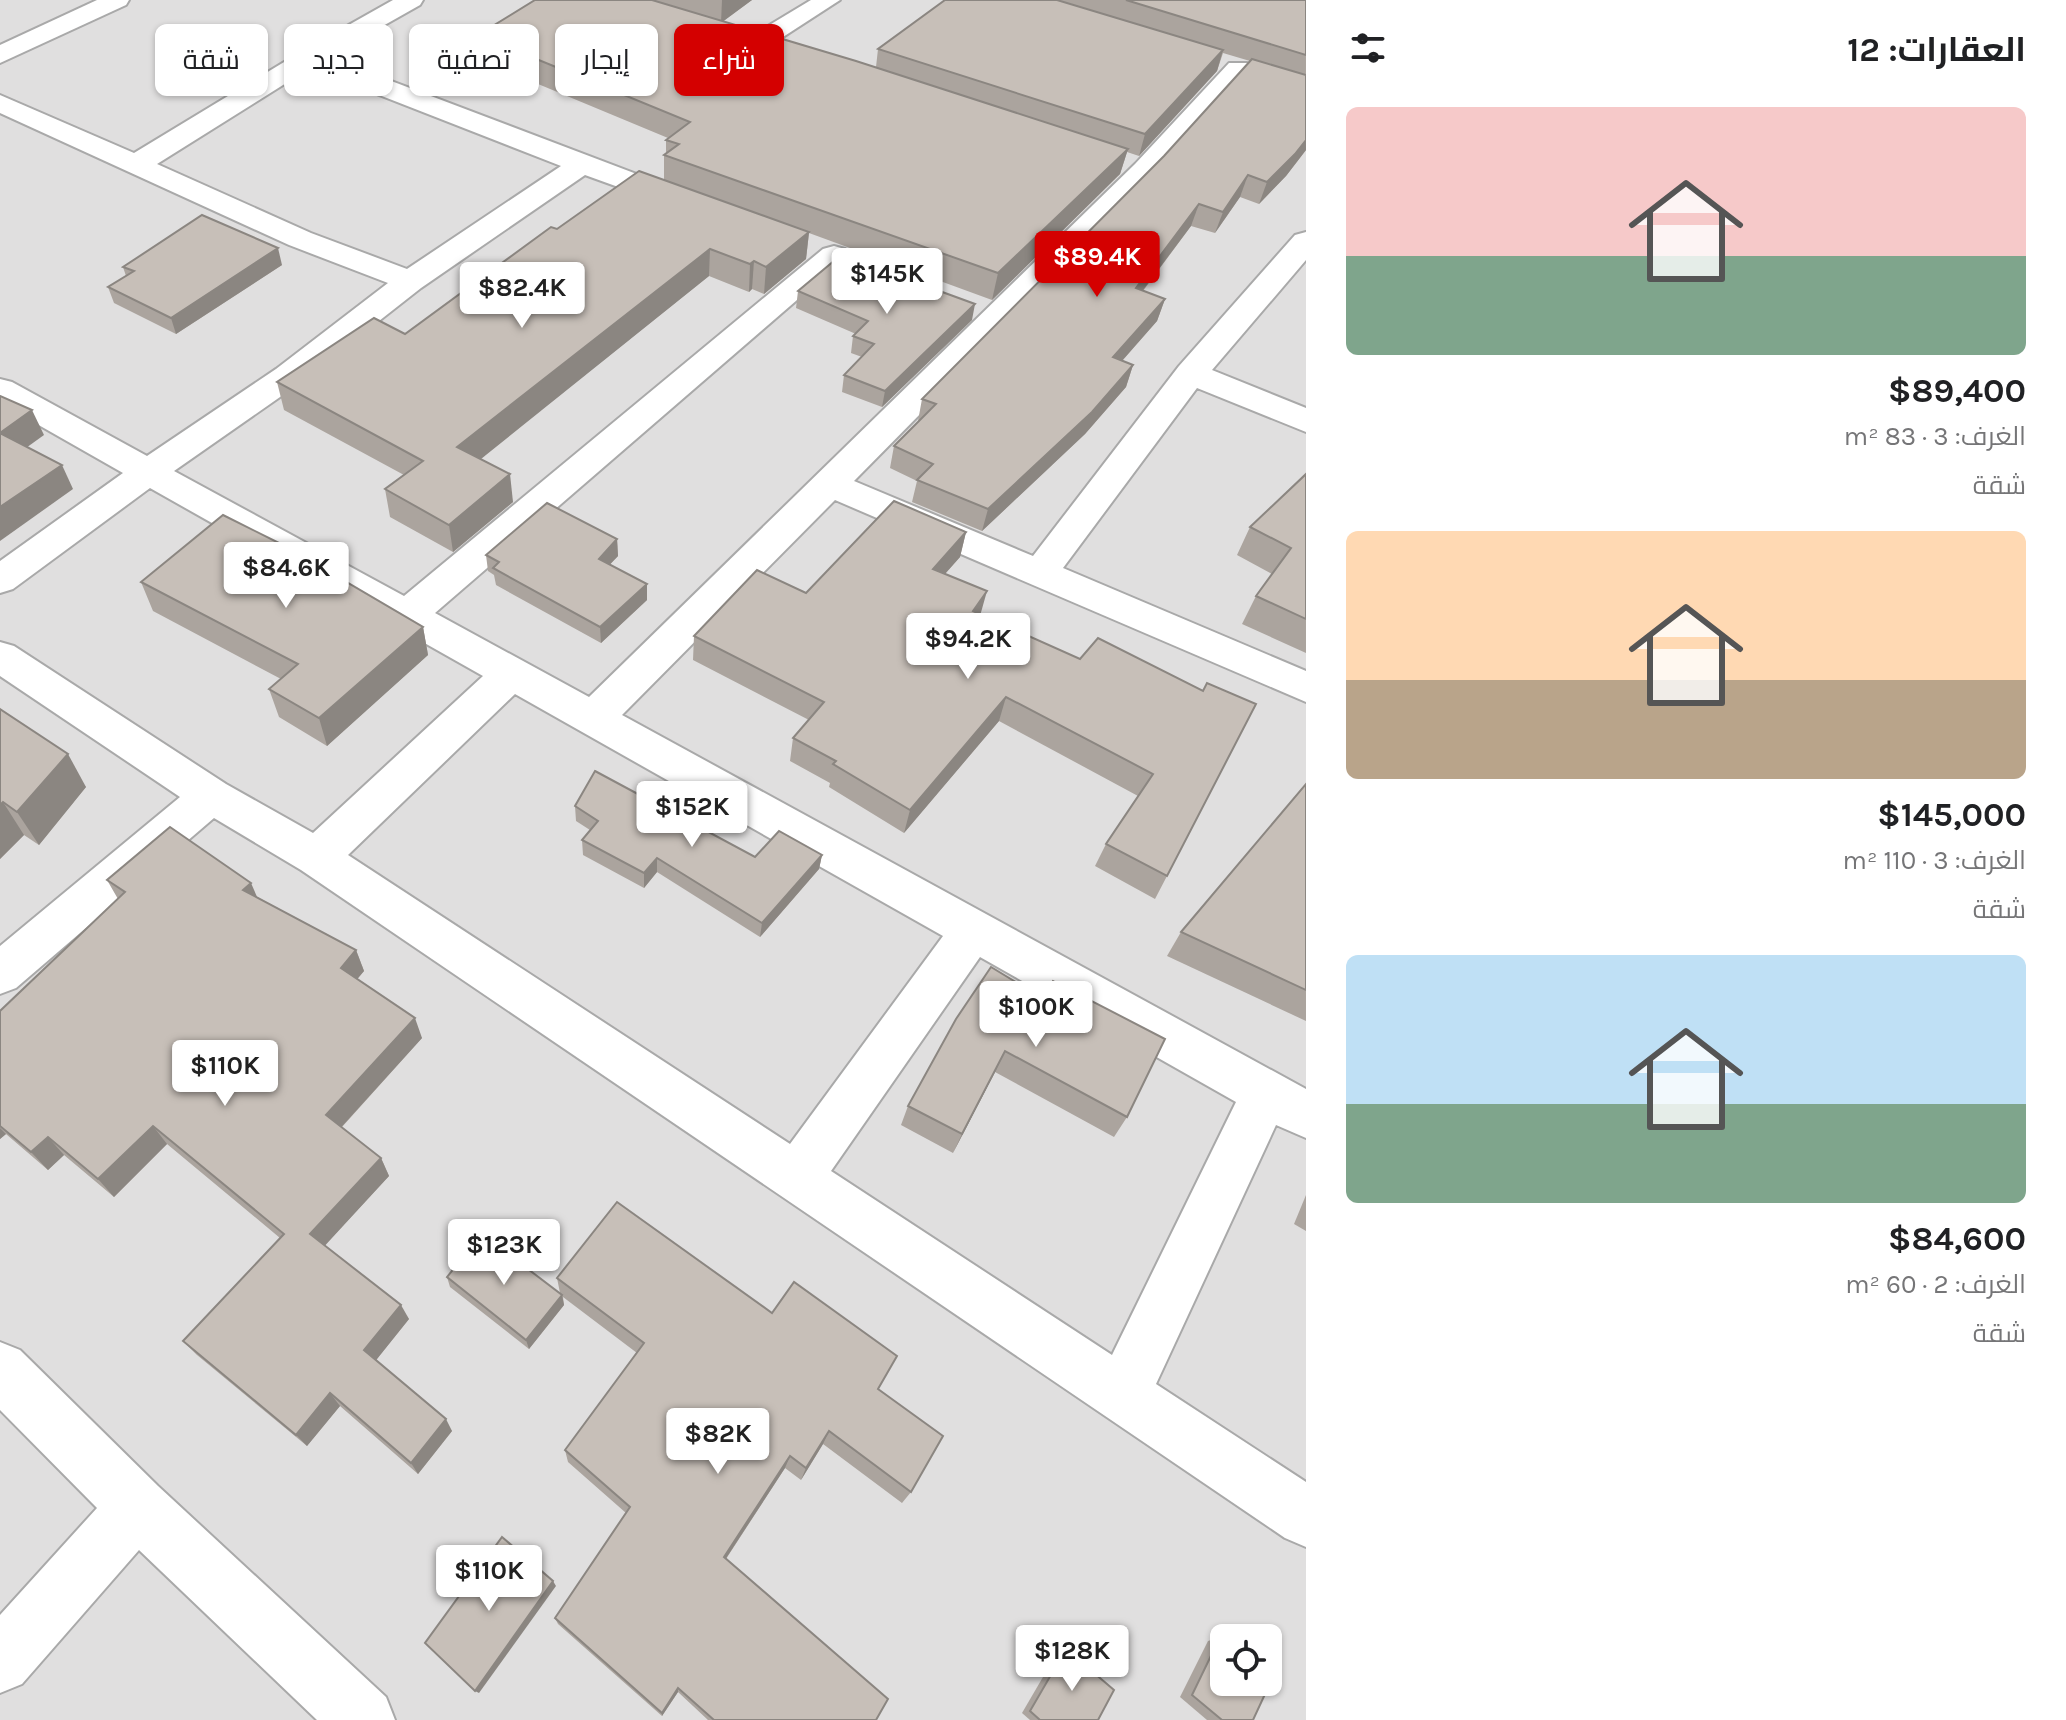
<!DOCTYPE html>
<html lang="ar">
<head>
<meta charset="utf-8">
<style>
	:root { --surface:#fff; --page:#f6f6f6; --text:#202124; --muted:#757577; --accent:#d40000 }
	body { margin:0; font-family:Karla,Cairo,sans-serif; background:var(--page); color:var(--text); direction:rtl; height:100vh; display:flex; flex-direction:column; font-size:30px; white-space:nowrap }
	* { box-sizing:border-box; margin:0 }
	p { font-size:26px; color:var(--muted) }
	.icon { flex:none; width:44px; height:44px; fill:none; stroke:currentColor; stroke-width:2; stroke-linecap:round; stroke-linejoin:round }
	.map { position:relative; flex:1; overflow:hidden; direction:ltr }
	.sheet { display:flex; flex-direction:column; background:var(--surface); width:760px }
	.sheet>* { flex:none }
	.guide { position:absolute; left:24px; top:24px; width:760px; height:72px; direction:rtl; display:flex; gap:16px }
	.buttons { position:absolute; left:1210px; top:1624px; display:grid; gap:16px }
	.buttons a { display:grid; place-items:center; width:72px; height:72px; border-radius:12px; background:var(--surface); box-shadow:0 2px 6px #0004; font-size:40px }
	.price { position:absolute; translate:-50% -68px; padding:0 18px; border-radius:8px; background:#fff; color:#222; font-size:26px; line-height:52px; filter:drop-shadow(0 2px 4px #0008) }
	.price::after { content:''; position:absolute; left:50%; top:48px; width:24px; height:18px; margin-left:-12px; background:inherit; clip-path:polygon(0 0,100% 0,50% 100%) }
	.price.current { background:var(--accent); color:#fff }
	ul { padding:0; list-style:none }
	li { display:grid; align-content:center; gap:16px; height:424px; padding:0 40px }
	li span { display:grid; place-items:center; height:248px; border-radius:12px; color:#555 }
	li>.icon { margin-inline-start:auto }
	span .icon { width:144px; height:144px; fill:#fffc; stroke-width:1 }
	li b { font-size:34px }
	h2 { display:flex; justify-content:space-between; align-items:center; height:96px; padding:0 40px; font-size:34px }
	.chip { padding:0 28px; border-radius:12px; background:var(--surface); box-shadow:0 2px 6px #0004; font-size:28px; line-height:72px }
	.chip.current { background:var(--accent); color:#fff }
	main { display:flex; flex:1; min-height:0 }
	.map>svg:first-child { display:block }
</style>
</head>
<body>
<main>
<section class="sheet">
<h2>العقارات: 12<svg class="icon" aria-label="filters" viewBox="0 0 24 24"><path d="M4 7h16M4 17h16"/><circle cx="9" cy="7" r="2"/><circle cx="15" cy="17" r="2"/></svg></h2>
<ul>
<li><span style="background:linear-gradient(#f6c9c9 60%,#7fa58c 0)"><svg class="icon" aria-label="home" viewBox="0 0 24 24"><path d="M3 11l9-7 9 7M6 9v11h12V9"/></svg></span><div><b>$89,400</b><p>الغرف: 3 · 83 m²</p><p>شقة</p></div></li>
<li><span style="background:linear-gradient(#ffd9b3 60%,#b9a48a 0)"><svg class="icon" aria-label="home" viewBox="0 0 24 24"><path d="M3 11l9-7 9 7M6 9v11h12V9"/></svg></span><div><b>$145,000</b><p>الغرف: 3 · 110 m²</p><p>شقة</p></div></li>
<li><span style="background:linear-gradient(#bfe0f5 60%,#7fa58c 0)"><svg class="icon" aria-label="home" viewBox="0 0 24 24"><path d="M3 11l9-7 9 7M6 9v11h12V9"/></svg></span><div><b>$84,600</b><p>الغرف: 2 · 60 m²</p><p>شقة</p></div></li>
</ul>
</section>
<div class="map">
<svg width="1306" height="1720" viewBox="0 0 1306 1720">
	<rect width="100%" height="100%" fill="#f2efe9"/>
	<path fill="#e0dfdf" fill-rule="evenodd" d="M0,0H1306V1720H0ZM1224,1638H1268V1682H1224Z"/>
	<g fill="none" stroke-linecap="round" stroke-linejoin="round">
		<g stroke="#a9a9a9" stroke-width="4">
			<g id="street">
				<path d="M97,0H129L126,5L0,63V45Z"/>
				<path d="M393,0H423L420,5L328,57L692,195L696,201L692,207L682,210L585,175L421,288L300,383L174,471L404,596L823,249L834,246L845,249L849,255L435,613L589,697L1135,164L1229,63H1247L1251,68L1155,176L854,481L1033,556L1179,366L1295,235L1306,232V260L1212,370L1306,408V432L1197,388L1063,568L1306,671V702L835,500L622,715L1306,1089V1138L1276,1125L1156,1384L1306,1482V1547L1285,1538L301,870L214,818L16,988L0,994V946L180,797L0,676V642L14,646L226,784L313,833L483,676L150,488L13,589L0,593V561L123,473L0,403V379L12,382L147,456L276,369L388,283L289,245L0,113V95L134,153L299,53ZM310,68L561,166L407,269L311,233L157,164ZM515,694L943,936L790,1144L348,855ZM980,957L1236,1102L1112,1355L831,1171Z"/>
				<path d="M811,0H840L766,48H748L744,43L748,38Z"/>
				<path d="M0,1342L20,1350L158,1486L386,1697L395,1720H317L139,1550L22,1684L0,1693V1615L97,1508L0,1410Z"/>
			</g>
		</g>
		<use href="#street" fill="#fff" fill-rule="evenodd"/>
	</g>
	<g fill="#aba49e">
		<path d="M535,0H752L723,21L876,67L878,49L945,0H1306V150L1286,176L1259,204L1240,197L1215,233L1191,226L1143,291L1165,299L1157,321L1122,361L1133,365L1126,387L1085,434L982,531L912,502L917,481L890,468L894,446L919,421H918L922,399L1164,156L1250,61L1223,53L1217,71L1139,156L1127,152L1120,174L992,300L809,233L806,259L764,294L752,289L749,292L709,276L480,459L513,502L453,552L390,517L385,489L404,475L284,410L277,382L405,334L557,229L664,180V155L666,153V140L668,138L480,60L478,35Z"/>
		<path d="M282,265L176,334L114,303L108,287L126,276L123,267Z"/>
		<path d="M798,291L972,320L882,407L842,392L844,375L862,357L851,353L853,336L856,334L796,308Z"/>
		<path d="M1306,474V653L1242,624L1256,596L1272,574L1237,555L1250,527Z"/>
		<path d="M966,532L960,557L945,574L981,615L1080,659L1203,691L1167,876L1155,899L1095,866L1106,844L1138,796L999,721L904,833L829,787L830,783L790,761L793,738L809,720L693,660L694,636Z"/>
		<path d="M617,539L618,556L610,564L647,600L601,643L496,585L494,575L488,571L486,555Z"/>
		<path d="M141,582L423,627L428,655L327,746L279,717L269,689L281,679L153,611Z"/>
		<path d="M0,709L86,787L39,845L24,835L0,859Z"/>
		<path d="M1306,784V1021L1167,956L1181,932Z"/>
		<path d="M575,806L755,857L822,855L819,869L760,937L657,872L644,888L583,855L582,840L590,830L576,821Z"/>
		<path d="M107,880L257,897L356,950L364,971L357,979L422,1038L342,1127L381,1158L389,1176L324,1246L409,1319L376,1360L452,1431L418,1474L340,1406L307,1446L197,1355L183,1341L280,1238L167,1144L114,1197L64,1155L48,1170L6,1134L0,1139V1011L118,899Z"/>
		<path d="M1044,999L1127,1117L1114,1137L995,1072L953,1153L901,1125L908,1106Z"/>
		<path d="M1306,1195V1231L1294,1224Z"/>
		<path d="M447,1277L560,1293L557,1278L878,1389L911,1492L902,1503L823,1444L801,1480L785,1468L726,1559L876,1720H708L678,1692L662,1716L558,1624L555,1618L626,1513L568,1462L565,1450L637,1353L563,1297L564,1305L529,1349L450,1287Z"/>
		<path d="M1220,1637L1253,1720H1207L1180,1697L1208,1641Z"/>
		<path d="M1066,1649L1098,1720H1030L1022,1713L1057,1653Z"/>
	</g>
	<g fill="#8b8681">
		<path d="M722,0H752L721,23Z"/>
		<path d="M1223,50L1217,71L1139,156L1145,134Z"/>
		<path d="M1306,140V150L1286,176L1259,204L1267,182Z"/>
		<path d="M1128,149L1120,174L992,300L998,273Z"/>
		<path d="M1248,175L1240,197L1215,233L1223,212Z"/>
		<path d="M1199,204L1191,226L1128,310L1136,288Z"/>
		<path d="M809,232L806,259L764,294L766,267Z"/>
		<path d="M278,248L282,265L176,334L171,318Z"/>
		<path d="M710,249L709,276L461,475L457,447Z"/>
		<path d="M754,261L752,289L749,292L750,264Z"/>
		<path d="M1165,299L1157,321L1106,379L1113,357Z"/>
		<path d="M975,304L972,320L882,407L885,391Z"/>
		<path d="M1133,365L1126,387L1085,434L982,531L988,509Z"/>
		<path d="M32,410L44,435L12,458L0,433Z"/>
		<path d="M62,465L73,489L0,541V507Z"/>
		<path d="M510,474L513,502L453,552L449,525Z"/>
		<path d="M966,532L960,557L927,594L933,569Z"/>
		<path d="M617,539L618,556L600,575L599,559Z"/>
		<path d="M647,584V600L601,643L600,627Z"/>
		<path d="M987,591L980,616L973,611Z"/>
		<path d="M423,627L428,655L327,746L319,718Z"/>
		<path d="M1006,697L999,721L904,833L910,810Z"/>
		<path d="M68,754L86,787L39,845L17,812Z"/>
		<path d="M3,802L24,835L0,859V805Z"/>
		<path d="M822,855L819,869L760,937L762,923Z"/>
		<path d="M657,858V872L644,888V873Z"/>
		<path d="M251,883L261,906L243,890Z"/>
		<path d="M356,950L364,971L349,989L341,968Z"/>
		<path d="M415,1018L422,1038L335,1134L326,1115Z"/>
		<path d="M1005,1051L995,1072L953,1153L962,1134Z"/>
		<path d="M153,1126L167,1144L114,1197L98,1179Z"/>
		<path d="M0,1128L6,1134L0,1139Z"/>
		<path d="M48,1137L64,1155L48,1170L31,1152Z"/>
		<path d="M381,1158L389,1176L320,1251L310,1234Z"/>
		<path d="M562,1295L564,1305L529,1349L526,1340Z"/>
		<path d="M401,1305L409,1319L373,1364L364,1350Z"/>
		<path d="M330,1393L340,1406L307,1446L296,1435Z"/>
		<path d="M446,1419L452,1431L418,1474L411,1463Z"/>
		<path d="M829,1431L823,1444L801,1480L806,1468Z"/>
		<path d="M790,1456L785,1468L721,1566L724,1557Z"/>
		<path d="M553,1581L556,1586L479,1693L475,1691Z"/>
		<path d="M678,1688V1692L662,1716V1713Z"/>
	</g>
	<g fill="#c7bfb8" stroke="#8b8681" stroke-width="2">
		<path d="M535,0H652L856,61L1128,149L998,273L664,155L679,144L666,140L690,122L478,35Z"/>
		<path d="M945,0H1057L1223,50L1145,134L878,49Z"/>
		<path d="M1126,0H1306V55Z"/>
		<path d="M1252,59L1306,75V140L1295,154L1267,182L1248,175L1223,212L1199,204L1136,288L1165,299L1113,357L1133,365L1092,412L988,509L917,480L933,464L894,446L936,404L922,399L1164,156Z"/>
		<path d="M639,171L809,232L766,267L754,261L750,264L710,249L457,447L510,474L449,525L385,489L423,461L277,382L374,318L405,334L551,227L557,229Z"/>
		<path d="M202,215L278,248L171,318L108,287L134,271L123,267Z"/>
		<path d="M841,255L975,304L885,391L844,375L874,344L853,336L868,321L798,291Z"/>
		<path d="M0,396L32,410L0,433L62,465L0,507Z"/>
		<path d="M1306,474V619L1256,596L1291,548L1250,527Z"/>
		<path d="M894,501L966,532L933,569L987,591L973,611L1080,659L1098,638L1203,691L1207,683L1256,704L1167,876L1106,844L1153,774L1006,697L910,810L833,764L836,761L793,738L824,702L694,636L757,570L806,593Z"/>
		<path d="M547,503L617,539L599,559L647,584L600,627L493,568L499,562L486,555Z"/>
		<path d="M223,515L285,546L423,627L319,718L269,689L298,664L141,582Z"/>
		<path d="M0,709L68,754L17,812L3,802L0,805Z"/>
		<path d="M595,771L755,857L779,831L822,855L762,923L657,858L644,873L582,840L598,821L575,806Z"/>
		<path d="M1306,784V990L1181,932Z"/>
		<path d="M170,827L251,883L243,890L356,950L341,968L415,1018L326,1115L381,1158L310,1234L401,1305L364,1350L446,1419L411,1463L330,1393L296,1435L183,1341L284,1234L153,1126L98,1179L48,1137L31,1152L0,1126V1011L125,892L107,880Z"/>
		<path d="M991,967L1044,999L1053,981L1165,1039L1127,1117L1005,1051L962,1134L908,1106L956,1019Z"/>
		<path d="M617,1202L772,1313L794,1282L897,1356L878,1389L943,1436L911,1492L829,1431L806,1468L790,1456L724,1557L888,1699L876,1720H714L678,1688L662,1713L555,1618L630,1507L565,1450L644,1343L557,1278Z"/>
		<path d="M482,1234L562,1295L526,1340L447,1277Z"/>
		<path d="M502,1537L553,1581L475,1691L425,1643Z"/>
		<path d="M1220,1637L1224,1640V1682H1268V1675L1272,1679L1253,1720H1222L1192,1695Z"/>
		<path d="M1066,1649L1114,1690L1098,1720H1040L1030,1711Z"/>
	</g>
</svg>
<div class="buttons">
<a><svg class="icon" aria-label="locate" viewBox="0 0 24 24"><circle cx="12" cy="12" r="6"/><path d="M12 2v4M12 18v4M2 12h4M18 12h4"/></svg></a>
</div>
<b class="price current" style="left:1097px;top:299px">$89.4K</b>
<b class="price" style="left:887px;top:316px">$145K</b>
<b class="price" style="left:522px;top:330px">$82.4K</b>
<b class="price" style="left:286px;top:610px">$84.6K</b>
<b class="price" style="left:968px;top:681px">$94.2K</b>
<b class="price" style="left:692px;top:849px">$152K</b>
<b class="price" style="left:1036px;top:1049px">$100K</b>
<b class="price" style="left:225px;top:1108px">$110K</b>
<b class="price" style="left:504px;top:1287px">$123K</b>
<b class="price" style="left:718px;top:1476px">$82K</b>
<b class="price" style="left:489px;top:1613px">$110K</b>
<b class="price" style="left:1072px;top:1693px">$128K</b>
<div class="guide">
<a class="chip current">شراء</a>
<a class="chip">إيجار</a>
<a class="chip">تصفية</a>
<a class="chip">جديد</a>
<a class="chip">شقة</a>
</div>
</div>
</main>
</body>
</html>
